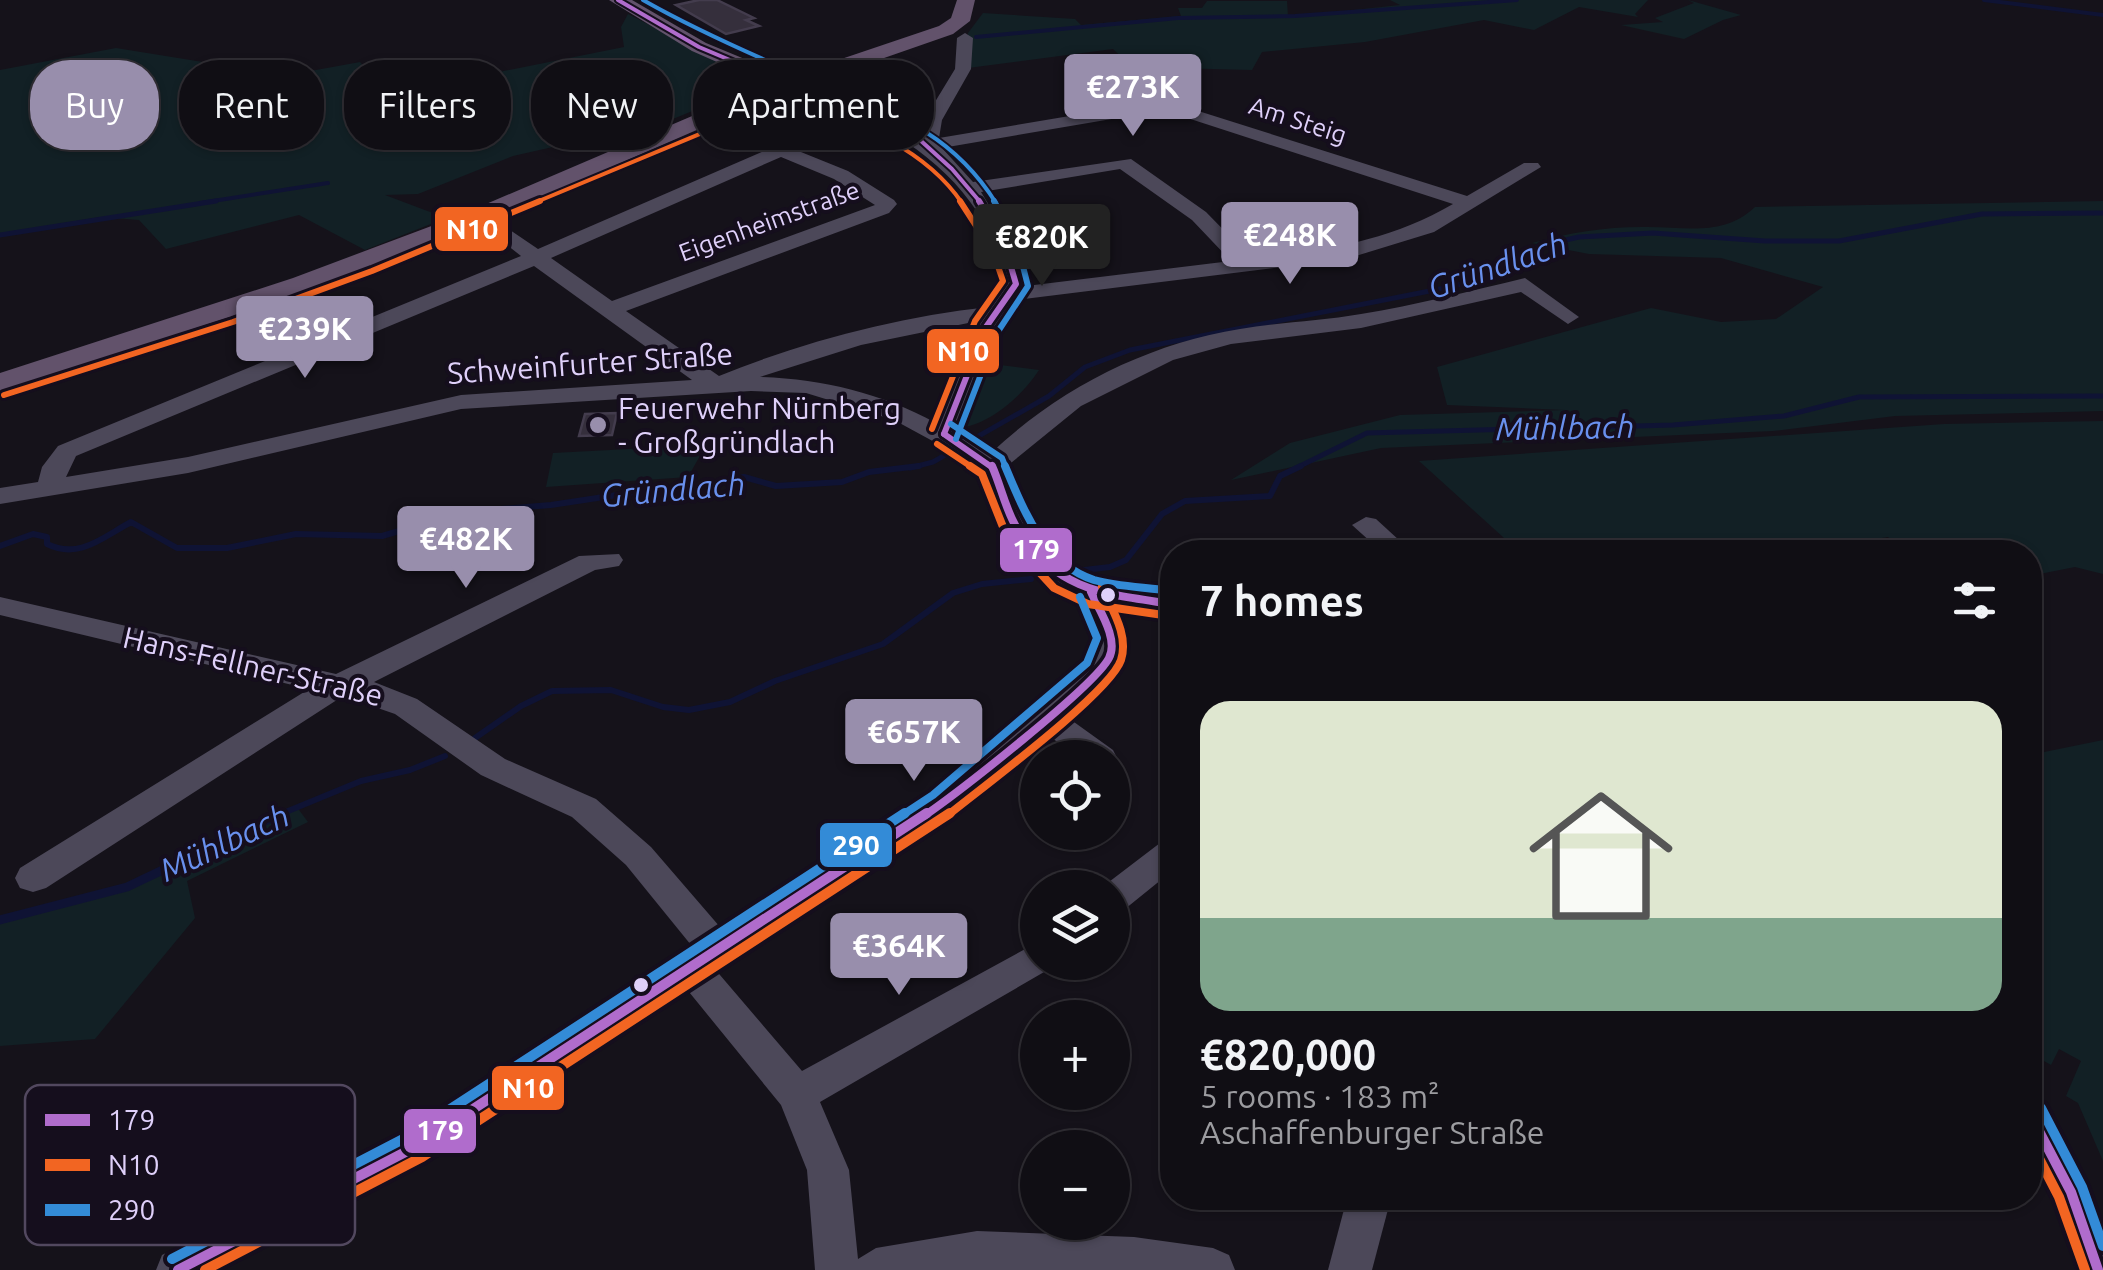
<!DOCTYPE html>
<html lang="en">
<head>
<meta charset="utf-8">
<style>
	:root { --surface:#100e14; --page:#19171d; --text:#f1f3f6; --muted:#9c9ca0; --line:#302e34; --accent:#988eac }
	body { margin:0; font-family:Ubuntu,sans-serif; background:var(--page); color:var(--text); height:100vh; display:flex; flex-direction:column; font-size:38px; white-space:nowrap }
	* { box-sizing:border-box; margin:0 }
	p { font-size:32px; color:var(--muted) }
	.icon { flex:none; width:55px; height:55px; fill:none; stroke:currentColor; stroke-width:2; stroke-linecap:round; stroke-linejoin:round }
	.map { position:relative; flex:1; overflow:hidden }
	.side { position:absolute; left:1160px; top:540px; width:882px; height:670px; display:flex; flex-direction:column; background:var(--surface); border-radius:40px; box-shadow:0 2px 8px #0004,0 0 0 2px var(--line) }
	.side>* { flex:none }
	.hud { position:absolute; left:30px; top:60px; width:950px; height:90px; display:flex; gap:20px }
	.tools { position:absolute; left:1020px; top:740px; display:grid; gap:20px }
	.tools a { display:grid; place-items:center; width:110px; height:110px; border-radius:50%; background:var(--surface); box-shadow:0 2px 8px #0004,0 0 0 2px var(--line); font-size:50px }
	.price { position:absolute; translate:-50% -85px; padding:0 22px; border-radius:10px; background:var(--accent); color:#fff; font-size:32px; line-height:65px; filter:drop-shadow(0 2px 5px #0008) }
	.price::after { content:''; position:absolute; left:50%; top:60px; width:30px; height:22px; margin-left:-15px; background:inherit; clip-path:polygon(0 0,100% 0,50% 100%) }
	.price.selected { background:#222; color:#fff }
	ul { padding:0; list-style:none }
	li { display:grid; align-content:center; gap:20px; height:530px; padding:0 40px }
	li span { display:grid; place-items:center; height:310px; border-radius:30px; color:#555 }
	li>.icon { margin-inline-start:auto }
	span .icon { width:180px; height:180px; fill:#fffc; stroke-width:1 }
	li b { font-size:42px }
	h2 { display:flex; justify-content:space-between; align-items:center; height:120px; padding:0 40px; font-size:42px }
	.chip { padding:0 35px; border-radius:40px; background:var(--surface); box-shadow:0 2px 8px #0004,0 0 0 2px var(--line); font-size:35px; line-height:90px }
	.chip.selected { background:var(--accent); color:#fff }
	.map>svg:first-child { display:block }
</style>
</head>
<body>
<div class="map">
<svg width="2103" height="1270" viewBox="0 0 2103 1270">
	<rect width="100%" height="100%" fill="#15121a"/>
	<g fill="#122025">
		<path d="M1390,0H1648L1635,14L1638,17L1579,7L1534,30L1484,20L1365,42L1262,52L1252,70L1132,67L1113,49L968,68V33L983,13L1075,19L1081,25L1181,16L1178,8H1202L1207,1H1287L1288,17L1400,5Z"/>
		<path d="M1688,0L1741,15L1723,20L1684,39L1621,25L1663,22L1655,18L1694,3Z"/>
		<path d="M628,14L753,78L748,88L644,131L637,128L513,156L418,194L385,195L446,218L365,250L299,215L166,249L139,220L100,217L0,234V70L116,48L209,63L272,78L360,62L378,83L424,87L624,47L621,27Z"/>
		<path d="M2103,201V411L1895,416L1773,431L1381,448L1231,480L1290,443L1400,415L1565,410L1447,405L1437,367L1651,308L1721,322L1776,319L1823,287L1721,258L1589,254L1532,243C1568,233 1604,227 1642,227C1684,226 1722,238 1755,207Z"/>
		<path d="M984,363L1039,370C1022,396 990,425 958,428Z"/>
		<path d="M2103,421V574L2075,567L2030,576V552H1906L1888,537L1795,552H1511L1514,547L1419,461L1944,424Z"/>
		<path d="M706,445L688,477L546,487L553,453Z"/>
		<path d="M2103,740V1161L2078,1103L2066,1096L2081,1061L2059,1049L2051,1065L2030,1053V755Z"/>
		<path d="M296,806L308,822L187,881L195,918L95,1039L0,1046V918L126,886Z"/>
	</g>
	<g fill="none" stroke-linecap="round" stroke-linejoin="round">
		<g stroke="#0f1334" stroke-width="4">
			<path d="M1984,0L2103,15"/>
			<path d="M976,37L1178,18L1295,16L1517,0"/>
			<path d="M200,203L328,183"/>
		</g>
		<g stroke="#0f1334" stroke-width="5">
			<path d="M0,235L216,201"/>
			<path d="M910,468L933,462L1049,396L1085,367L1130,350L1455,286L1497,271L1539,246L1579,237L1653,233L1765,241H1839L1982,214L2103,213"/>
			<path d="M1296,468L1367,433L1673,425L1784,416L1859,397L2103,396"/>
		</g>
		<g stroke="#0f1334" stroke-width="6">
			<path d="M0,546L33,534L47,537V544C79,560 103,537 131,522L177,548H227L296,534L382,536L464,512L551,505L650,490L684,492L744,477L776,486L842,482L869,472L919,466"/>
			<path d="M1076,571L1110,567L1126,560L1162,514L1185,501L1270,496L1280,476L1301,466"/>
			<path d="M475,738L521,706L552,691L611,690L663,707L689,710L730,702L775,681L883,644L953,593L982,584L1031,579"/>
			<path d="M276,816L361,781L410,770L445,756"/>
		</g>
		<path stroke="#0f1334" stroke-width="9" d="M0,920L127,887L282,813"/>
	</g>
	<g fill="#352f3c" stroke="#433c4d" stroke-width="2.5">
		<path d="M699,0H717L754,18L746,20L759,26L726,34L676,5Z"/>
		<path d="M617,413L612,435L579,436L585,414Z"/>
	</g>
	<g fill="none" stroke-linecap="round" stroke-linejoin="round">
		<g fill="#4c4859" fill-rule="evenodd">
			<path d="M965,33L973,38L971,69L942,120L939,138L1141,104L1173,103L1467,196L1524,163H1538L1541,167L1434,232L1346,259L1016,300L997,327L957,434L991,453C1060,388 1147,344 1240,329C1280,322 1321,321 1361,314C1416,305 1471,291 1525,278L1579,317L1568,324L1521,292L1361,328L1231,344L1173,360L1081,406L1006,467L1036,535L1079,577L1097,584L1172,595V613L1111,604C1116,615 1125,630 1127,642C1131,671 1087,700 1067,717L1113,750L1117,758L1113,766L1112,758H1078L1047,734L952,814L714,968L802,1071L1038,942V962H1054L1051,968L820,1102L849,1170L858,1259L876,1248L977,1231L1134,1237L1213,1248L1229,1255L1235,1270H815L807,1170L781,1105L685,987L430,1160L223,1270H156L162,1255L400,1134L691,945L626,865L572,817L481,775L395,714L343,696L46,888L33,892L20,888L15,878L20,868L309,689L0,615V597L336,674L579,556L619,554L623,560L619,566L595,570L374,682L417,699L505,759L596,799L651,847L720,927L928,796L1075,677C1106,643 1095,636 1079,598L1059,589L1013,544L984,474L973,463L894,420L806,393L751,391L461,409L188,473L0,504V488L38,482L42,467L58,446L521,256L493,234L496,230H510L538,249L849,114L780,88V80C805,77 896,120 921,133L924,120L955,69L957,38ZM1172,113L1453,204C1390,241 1323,251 1252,259L1206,212L1131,159L973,182L942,148L1141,114ZM864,120C931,148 995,209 1005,284L989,307C897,317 805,341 719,376L626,311L889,213L897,204L894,200L848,171L796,150ZM781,157L834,179L875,205L612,301L551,258ZM1120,169L1192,220L1231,261L1026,286L1017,251L981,192ZM534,266L692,380L461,395L188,457L66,477L76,456ZM978,321L936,423C880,393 823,379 760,377L861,345Z"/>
			<path d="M1366,517L1376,519L1412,552H1382L1352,525Z"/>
			<path d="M1172,839V871L1125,909L1112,913V888H1101L1160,843Z"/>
			<path d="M2030,1096L2045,1101L2086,1178L2103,1221V1270H2076L2051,1197L2030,1155Z"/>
			<path d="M1347,1198H1391L1372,1270H1328Z"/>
		</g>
		<path fill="#62526b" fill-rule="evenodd" d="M609,0H632L706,43L788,77L939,26L951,18L957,0H975L970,21L953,34L775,96L476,226L313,290L0,392V373L293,278L458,216L767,84L692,51Z"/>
		<g stroke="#150e1d" stroke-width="8">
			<path id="bus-1-far3" d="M618,0L699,47L920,140L952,169L981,203"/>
		</g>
		<g stroke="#150e1d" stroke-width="12">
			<g id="bus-1-far2">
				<path d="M944,434L986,327L1016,284L1004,243L979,201"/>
				<path d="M944,434L993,468"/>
			</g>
		</g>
		<g stroke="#150e1d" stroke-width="15">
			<g id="bus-1-far1">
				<path d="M992,466C1001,486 1006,512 1018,530C1058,592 1106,594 1172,604"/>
				<path d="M924,816C956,794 1094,687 1109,658C1119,639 1099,610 1091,592"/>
			</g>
		</g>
		<g stroke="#150e1d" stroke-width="18">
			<g id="bus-1">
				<path d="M2030,1114L2071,1192L2098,1270"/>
				<path d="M178,1270L415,1147L927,813"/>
			</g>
		</g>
		<g stroke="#150e1d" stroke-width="8">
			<g id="bus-2-far3">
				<path d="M782,96C848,121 920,142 962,203"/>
				<path d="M534,203L791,96"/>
			</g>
		</g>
		<g stroke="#150e1d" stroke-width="12">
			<g id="bus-2-far2">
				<path d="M4,395L233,322L372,271L540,201"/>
				<path d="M932,429L975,321L1003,281L993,252L960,201"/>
				<path d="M937,444L973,468"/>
			</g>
		</g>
		<g stroke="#150e1d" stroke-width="15">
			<g id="bus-2-far1">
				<path d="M970,466L982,474L1007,537L1054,588L1088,604L1170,616"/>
				<path d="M947,816C980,789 1110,693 1121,660C1129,635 1112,610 1102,587"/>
			</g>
		</g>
		<g stroke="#150e1d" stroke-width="18">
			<g id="bus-2">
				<path d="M2030,1141L2059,1197L2085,1270"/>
				<path d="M205,1270L422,1157L950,813"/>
			</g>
		</g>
		<g stroke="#150e1d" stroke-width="8">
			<path id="bus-3-far3" d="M643,0C694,29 748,53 802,76C881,110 947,125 996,203"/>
		</g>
		<g stroke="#150e1d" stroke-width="12">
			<g id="bus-3-far2">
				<path d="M951,424L1002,458L1006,468"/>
				<path d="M956,439L997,333L1028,286L1017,243L994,201"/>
			</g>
		</g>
		<g stroke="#150e1d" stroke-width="15">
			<g id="bus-3-far1">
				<path d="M1005,466C1023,509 1044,564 1094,580C1118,587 1147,587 1172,591"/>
				<path d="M901,816L933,795L1087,663L1097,638L1080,597"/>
			</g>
		</g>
		<g stroke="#150e1d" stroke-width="18">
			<g id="bus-3">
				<path d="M2041,1108L2082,1187L2103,1246"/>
				<path d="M172,1259L409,1136L905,813"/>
			</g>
		</g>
		<use href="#bus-1-far3" stroke="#b06ccc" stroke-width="4"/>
		<use href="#bus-1-far2" stroke="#b06ccc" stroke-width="6"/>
		<use href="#bus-1-far1" stroke="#b06ccc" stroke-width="8"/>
		<use href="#bus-1" stroke="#b06ccc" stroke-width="10"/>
		<use href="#bus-2-far3" stroke="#f26522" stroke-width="4"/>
		<use href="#bus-2-far2" stroke="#f26522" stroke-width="6"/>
		<use href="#bus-2-far1" stroke="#f26522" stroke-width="8"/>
		<use href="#bus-2" stroke="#f26522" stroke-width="10"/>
		<use href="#bus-3-far3" stroke="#338bd7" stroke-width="4"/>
		<use href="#bus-3-far2" stroke="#338bd7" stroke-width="6"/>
		<use href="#bus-3-far1" stroke="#338bd7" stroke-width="8"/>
		<use href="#bus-3" stroke="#338bd7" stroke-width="10"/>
	</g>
	<circle fill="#988eac" stroke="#150e1d" stroke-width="4" cx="598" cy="425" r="10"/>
	<g fill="#dfd0fa" stroke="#150e1d" stroke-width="4">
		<circle cx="1108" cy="595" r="9"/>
		<circle cx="641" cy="985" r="9"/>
	</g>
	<g text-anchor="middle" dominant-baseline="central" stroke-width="8" stroke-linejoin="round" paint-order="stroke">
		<g font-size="25" fill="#dfd0fa" stroke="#150e1d">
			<text transform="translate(1298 120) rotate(18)">Am Steig</text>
			<text transform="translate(769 221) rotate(-20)">Eigenheimstraße</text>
		</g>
		<g font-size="30" fill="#dfd0fa" stroke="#150e1d">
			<text transform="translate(590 363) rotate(-4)">Schweinfurter Straße</text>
			<text transform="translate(253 666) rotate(13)">Hans-Fellner-Straße</text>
		</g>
		<g font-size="30" fill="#dfd0fa" stroke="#150e1d" text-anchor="start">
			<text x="618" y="408">Feuerwehr Nürnberg<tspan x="618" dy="34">- Großgründlach</tspan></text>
		</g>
		<g font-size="32" font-style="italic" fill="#6990ee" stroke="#150e1d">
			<text transform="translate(1497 265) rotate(-19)">Gründlach</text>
			<text transform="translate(1565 427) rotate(-1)">Mühlbach</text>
			<text transform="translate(673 489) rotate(-5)">Gründlach</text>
			<text transform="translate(224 842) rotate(-25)">Mühlbach</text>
		</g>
	</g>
	<rect x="25" y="1085" width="330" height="160" rx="15" fill="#150e1d" stroke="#52485f" stroke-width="2.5"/>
	<rect x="45" y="1114" width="45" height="12" fill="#b06ccc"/>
	<rect x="45" y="1159" width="45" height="12" fill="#f26522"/>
	<rect x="45" y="1204" width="45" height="12" fill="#338bd7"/>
	<g font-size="28" fill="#dfd0fa">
		<text x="108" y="1130">179</text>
		<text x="108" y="1175">N10</text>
		<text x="108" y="1220">290</text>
	</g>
	<g stroke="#150e1d" stroke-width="4">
		<rect x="433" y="205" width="77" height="48" rx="10" fill="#f26522"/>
		<rect x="925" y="327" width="76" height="48" rx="10" fill="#f26522"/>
		<rect x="998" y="526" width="76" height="48" rx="10" fill="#b06ccc"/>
		<rect x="818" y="821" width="76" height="48" rx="10" fill="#338bd7"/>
		<rect x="490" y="1064" width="76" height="48" rx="10" fill="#f26522"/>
		<rect x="402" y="1107" width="76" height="48" rx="10" fill="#b06ccc"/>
	</g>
	<g font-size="28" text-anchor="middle" font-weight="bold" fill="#fff">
		<text x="472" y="239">N10</text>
		<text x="963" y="361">N10</text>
		<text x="1036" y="559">179</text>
		<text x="856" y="855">290</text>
		<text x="528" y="1098">N10</text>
		<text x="440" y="1140">179</text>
	</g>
</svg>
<div class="tools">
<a><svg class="icon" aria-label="locate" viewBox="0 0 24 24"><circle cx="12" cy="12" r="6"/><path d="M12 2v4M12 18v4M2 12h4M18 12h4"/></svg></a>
<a><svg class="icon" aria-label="layers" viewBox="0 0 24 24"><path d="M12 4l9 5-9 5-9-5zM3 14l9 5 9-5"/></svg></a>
<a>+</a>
<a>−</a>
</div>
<b class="price" style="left:1133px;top:139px">€273K</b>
<b class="price" style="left:1290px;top:287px">€248K</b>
<b class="price selected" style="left:1042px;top:289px">€820K</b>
<b class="price" style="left:305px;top:381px">€239K</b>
<b class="price" style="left:466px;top:591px">€482K</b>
<b class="price" style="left:914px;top:784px">€657K</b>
<b class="price" style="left:899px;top:998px">€364K</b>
<div class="hud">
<a class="chip selected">Buy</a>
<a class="chip">Rent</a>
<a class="chip">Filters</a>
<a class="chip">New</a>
<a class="chip">Apartment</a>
</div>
<section class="side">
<h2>7 homes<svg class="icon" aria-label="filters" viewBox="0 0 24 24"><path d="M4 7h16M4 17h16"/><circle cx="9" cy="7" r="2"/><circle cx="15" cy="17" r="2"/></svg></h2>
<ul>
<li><span style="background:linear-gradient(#dfe7d0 70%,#7fa58c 0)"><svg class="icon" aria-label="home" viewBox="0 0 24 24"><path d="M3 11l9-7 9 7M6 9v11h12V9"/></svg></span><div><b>€820,000</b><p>5 rooms · 183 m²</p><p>Aschaffenburger Straße</p></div></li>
</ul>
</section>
</div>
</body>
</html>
